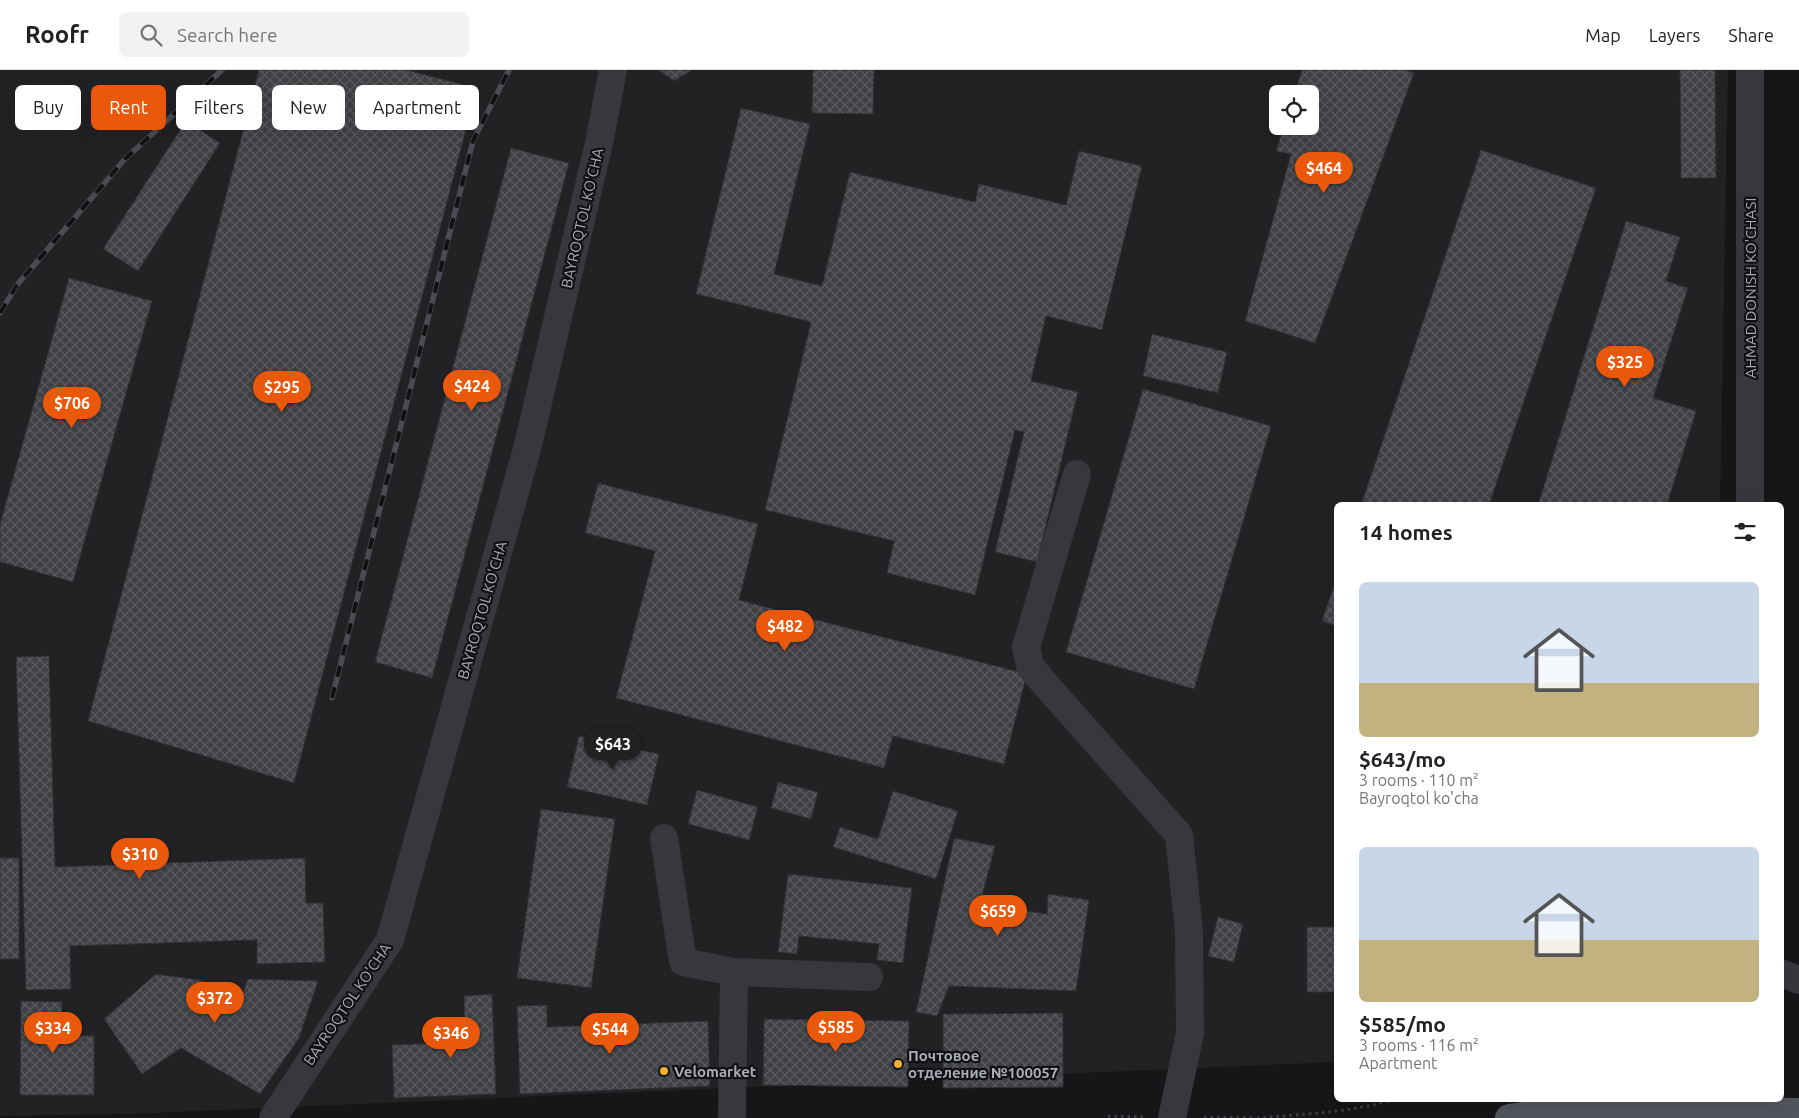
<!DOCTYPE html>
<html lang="en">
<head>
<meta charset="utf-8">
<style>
	:root { --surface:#fff; --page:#f2f2f2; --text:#222; --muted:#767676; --line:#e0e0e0; --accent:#ea580c }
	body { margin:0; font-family:Ubuntu,sans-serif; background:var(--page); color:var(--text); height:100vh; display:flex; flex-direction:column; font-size:19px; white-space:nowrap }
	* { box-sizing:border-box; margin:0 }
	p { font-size:16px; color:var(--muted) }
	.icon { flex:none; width:28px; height:28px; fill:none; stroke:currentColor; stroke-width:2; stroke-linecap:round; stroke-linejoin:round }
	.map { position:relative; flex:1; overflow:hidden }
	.drawer { position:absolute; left:1334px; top:432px; width:450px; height:600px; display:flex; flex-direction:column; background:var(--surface); border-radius:8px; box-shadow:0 5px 20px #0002 }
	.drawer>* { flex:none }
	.top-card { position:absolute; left:15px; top:15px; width:475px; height:45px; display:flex; gap:10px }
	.fabs { position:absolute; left:1269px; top:15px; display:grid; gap:10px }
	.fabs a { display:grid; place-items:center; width:50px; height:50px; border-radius:8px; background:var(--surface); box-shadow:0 5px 20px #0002; font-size:25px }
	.price { position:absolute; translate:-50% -42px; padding:0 11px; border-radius:18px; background:var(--accent); color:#fff; font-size:16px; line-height:32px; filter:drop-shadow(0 1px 2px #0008) }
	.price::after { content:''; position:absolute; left:50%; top:30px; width:15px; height:11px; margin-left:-8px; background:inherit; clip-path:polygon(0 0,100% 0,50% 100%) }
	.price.on { background:#222; color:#fff }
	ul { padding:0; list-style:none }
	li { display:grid; align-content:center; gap:10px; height:265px; padding:0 25px }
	li span { display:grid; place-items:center; height:155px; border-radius:8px; color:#555 }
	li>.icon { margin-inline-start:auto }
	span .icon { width:90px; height:90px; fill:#fffc; stroke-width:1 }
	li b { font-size:21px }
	h2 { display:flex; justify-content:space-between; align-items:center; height:60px; padding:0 25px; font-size:21px }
	.pill { padding:0 18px; border-radius:8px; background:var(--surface); box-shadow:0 5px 20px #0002; font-size:18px; line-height:45px }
	.pill.on { background:var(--accent); color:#fff }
	header { display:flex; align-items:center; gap:30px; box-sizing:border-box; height:70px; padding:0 25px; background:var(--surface); border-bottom:1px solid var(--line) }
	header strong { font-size:24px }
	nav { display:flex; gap:28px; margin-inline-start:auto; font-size:18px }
	.search { width:350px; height:45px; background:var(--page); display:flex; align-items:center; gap:12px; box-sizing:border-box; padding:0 18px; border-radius:8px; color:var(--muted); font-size:19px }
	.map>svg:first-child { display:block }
</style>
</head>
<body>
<header>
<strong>Roofr</strong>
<div class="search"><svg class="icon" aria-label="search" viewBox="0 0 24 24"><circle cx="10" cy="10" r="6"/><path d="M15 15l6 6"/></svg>Search here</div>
<nav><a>Map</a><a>Layers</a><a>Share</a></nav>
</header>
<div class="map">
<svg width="1799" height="1048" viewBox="0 0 1799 1048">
	<defs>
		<pattern id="building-cross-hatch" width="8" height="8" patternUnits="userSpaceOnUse" patternTransform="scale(1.25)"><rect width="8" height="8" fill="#404145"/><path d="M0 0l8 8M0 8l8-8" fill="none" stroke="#595a5e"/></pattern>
	</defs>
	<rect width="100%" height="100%" fill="#161618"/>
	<path fill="#222225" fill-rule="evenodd" d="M0,0H1728L1720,435H1336V992L127,1044L0,1046ZM1278,24H1310V56H1278Z"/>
	<g fill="url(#building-cross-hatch)" stroke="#303034">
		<path d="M259,0H406L477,18L294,713L88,651Z"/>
		<path d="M659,0H692L674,11Z"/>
		<path d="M813,0H874L873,44L812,43Z"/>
		<path d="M1302,0H1405L1414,3L1315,273L1245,251L1291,84L1276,81L1284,56H1310V24H1294Z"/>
		<path d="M1680,0H1715L1716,108H1681Z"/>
		<path d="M741,38L810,54L774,204L822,216L850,102L975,132L979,114L1066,135L1079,81L1142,96L1102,260L1046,246L1031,311L1078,322L1037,492L995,482L1024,362L1015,360L975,525L887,503L894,471L765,440L811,252L696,224Z"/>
		<path d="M186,51L220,73L138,201L103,179Z"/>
		<path d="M511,78L569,93L432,608L375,592Z"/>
		<path d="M1481,80L1596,118L1489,435H1361Z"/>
		<path d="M1626,151L1680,167L1666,211L1688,218L1653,328L1696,341L1667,435H1538Z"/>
		<path d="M69,208L152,231L73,512L0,492V454Z"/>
		<path d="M1152,264L1227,282L1218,323L1143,306Z"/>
		<path d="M1143,319L1271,356L1194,619L1066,582Z"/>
		<path d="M598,413L758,454L739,530L1027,604L1004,694L893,666L884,698L616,628L655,481L585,463Z"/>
		<path d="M1336,509V556L1322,551Z"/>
		<path d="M49,586L55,797L305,788L306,833H323L325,892L257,894V870L70,876L71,919L26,920L16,587Z"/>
		<path d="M579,666L659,684L647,735L567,717Z"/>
		<path d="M778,712L818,722L811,749L771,738Z"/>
		<path d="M697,720L758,737L749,770L688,754Z"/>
		<path d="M893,721L958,741L936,809L833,777L840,757L878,769Z"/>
		<path d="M541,739L615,749L591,918L517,908Z"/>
		<path d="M954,768L995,776L980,834L1047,844L1048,824L1089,830L1076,921L949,916L937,946L916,942Z"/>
		<rect x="0" y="788" width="19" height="101"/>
		<path d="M788,804L912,818L903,893L877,890L879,874L799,866L797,884L778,882Z"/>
		<path d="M1218,847L1243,854L1234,892L1208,886Z"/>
		<rect x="1307" y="857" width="29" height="65"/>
		<path d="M156,904L199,910L243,922L248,909L318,911L299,968L260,1024L181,978L142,1004L104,949Z"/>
		<path d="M492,924L496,1024L394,1028L392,975L465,972L464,926Z"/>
		<path d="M21,931L62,932L61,966H94V1025H20Z"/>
		<path d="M547,935V957L708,951L710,1016L520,1024L517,936Z"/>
		<path d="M1063,943V1017L943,1018V944Z"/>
		<path d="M764,949L909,951L908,1017L763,1015Z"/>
	</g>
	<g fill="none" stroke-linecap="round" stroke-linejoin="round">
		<g stroke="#3d3f44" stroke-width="3" stroke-dasharray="2.5 4" stroke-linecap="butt">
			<path d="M1108,1046L1143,1047"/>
			<path d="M1204,1047L1254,1048"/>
			<path d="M1257,1048C1301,1044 1349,1043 1392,1030"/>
		</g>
		<g stroke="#37383d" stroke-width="28">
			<path d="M1077,404L1026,577L1030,596L1045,614L1179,765L1189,862L1190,963L1172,1048"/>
			<path d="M1750,435V0"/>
			<path d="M664,768L683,892L734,902L732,1048"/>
			<path d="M734,902L869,907"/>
			<path d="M1781,903L1799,910"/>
			<path d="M273,1048L390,870L528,375L599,73L613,0"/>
		</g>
		<path stroke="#53555c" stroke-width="28" d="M1509,1048L1529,1045L1685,1041L1799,1042"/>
		<g stroke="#4a4c52" stroke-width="5.5">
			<g id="rail">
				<path d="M0,243L17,215L125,89L222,0"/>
				<path d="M332,628L473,71L509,0"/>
			</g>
		</g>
		<use href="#rail" stroke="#111113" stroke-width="4" stroke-dasharray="11" stroke-linecap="butt"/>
	</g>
	<g fill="#f2b134" stroke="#111113" stroke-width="2">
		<circle cx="898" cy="994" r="5"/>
		<circle cx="664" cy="1001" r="5"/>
	</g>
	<g text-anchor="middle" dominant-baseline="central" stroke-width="4.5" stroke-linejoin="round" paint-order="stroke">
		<g font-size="15" fill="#a8adb8" stroke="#111113">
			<text transform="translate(582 148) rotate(-77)">BAYROQTOL KO'CHA</text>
			<text transform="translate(1750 218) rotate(-90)">AHMAD DONISH KO'CHASI</text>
			<text transform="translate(482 540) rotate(-74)">BAYROQTOL KO'CHA</text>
			<text transform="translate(347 934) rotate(-56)">BAYROQTOL KO'CHA</text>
		</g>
		<g font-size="15" font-weight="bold" fill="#a8adb8" stroke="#111113" text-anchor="start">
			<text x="908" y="985">Почтовое<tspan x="908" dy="17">отделение №100057</tspan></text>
			<text x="674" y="1001">Velomarket</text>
		</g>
	</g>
</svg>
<div class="fabs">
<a><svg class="icon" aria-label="locate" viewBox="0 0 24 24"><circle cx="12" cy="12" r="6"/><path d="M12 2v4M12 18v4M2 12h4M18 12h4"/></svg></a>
</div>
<b class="price" style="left:1324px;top:124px">$464</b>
<b class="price" style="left:1625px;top:318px">$325</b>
<b class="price" style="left:472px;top:342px">$424</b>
<b class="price" style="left:282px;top:343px">$295</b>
<b class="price" style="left:72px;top:359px">$706</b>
<b class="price" style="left:785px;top:582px">$482</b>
<b class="price on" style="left:613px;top:700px">$643</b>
<b class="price" style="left:140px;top:810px">$310</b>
<b class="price" style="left:998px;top:867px">$659</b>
<b class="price" style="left:215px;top:954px">$372</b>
<b class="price" style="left:836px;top:983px">$585</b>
<b class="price" style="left:53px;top:984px">$334</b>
<b class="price" style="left:610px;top:985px">$544</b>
<b class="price" style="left:451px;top:989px">$346</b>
<div class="top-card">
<a class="pill">Buy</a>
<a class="pill on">Rent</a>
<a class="pill">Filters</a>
<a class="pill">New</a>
<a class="pill">Apartment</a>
</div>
<section class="drawer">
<h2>14 homes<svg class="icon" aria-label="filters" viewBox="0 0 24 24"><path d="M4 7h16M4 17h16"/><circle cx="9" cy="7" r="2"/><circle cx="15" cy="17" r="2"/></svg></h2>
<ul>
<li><span style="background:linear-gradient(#c9d6e8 65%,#c2b280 0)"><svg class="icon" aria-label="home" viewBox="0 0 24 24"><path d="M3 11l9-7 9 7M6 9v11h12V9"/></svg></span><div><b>$643/mo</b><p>3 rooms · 110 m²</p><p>Bayroqtol ko'cha</p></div></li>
<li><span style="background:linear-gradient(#c9d6e8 60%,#c2b280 0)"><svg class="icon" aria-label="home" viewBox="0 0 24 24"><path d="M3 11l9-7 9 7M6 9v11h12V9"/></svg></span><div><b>$585/mo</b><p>3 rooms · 116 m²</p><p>Apartment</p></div></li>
</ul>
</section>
</div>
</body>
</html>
